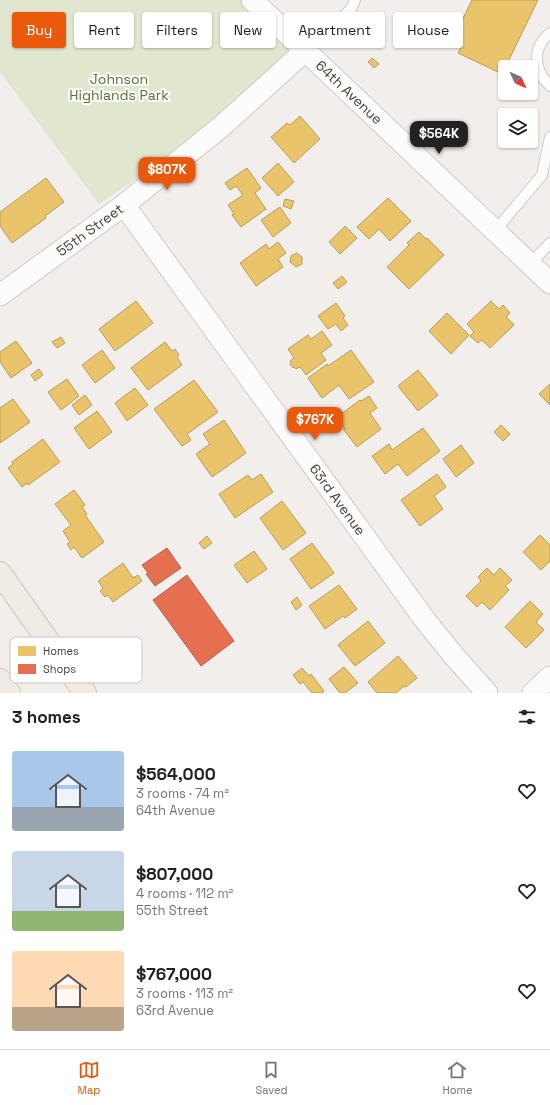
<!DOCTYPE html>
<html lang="en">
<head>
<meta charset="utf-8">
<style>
	:root { --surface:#fff; --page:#f6f6f6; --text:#202124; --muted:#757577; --line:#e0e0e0; --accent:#ea580c }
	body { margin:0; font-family:"Space Grotesk",sans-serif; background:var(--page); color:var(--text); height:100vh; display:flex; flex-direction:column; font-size:15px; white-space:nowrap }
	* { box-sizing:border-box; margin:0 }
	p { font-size:13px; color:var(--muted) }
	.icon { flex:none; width:22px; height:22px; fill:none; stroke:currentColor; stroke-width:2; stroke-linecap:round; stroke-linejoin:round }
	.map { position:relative; height:693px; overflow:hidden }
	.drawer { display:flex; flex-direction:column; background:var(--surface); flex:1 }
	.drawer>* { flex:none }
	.top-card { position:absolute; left:12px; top:12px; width:526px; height:36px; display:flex; gap:8px }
	.needle { width:26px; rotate:134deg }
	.controls { position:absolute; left:498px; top:60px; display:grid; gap:8px }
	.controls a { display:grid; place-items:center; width:40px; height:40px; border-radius:4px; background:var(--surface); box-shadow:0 1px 3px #0004; font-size:20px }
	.price { position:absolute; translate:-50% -34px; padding:0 9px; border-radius:8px; background:var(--accent); color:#fff; font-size:13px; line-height:26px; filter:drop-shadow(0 1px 2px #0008) }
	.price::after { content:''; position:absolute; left:50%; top:24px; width:12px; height:9px; margin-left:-6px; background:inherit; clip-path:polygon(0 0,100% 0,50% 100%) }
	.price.active { background:#222; color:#fff }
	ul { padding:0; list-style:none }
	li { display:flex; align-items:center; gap:12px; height:100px; padding:0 12px }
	li span { display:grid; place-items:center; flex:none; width:112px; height:80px; border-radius:4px; color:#555 }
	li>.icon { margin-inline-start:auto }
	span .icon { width:48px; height:48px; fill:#fffc; stroke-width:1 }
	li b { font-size:17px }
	h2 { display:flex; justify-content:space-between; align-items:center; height:48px; padding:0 12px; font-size:17px }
	.chip { padding:0 14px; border-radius:4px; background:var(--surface); box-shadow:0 1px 3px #0004; font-size:14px; line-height:36px }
	.chip.active { background:var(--accent); color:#fff }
	.tabs { display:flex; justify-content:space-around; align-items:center; height:56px; border-top:1px solid var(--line); background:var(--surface); font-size:11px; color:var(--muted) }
	.tabs a { display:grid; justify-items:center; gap:2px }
	.tabs .active { color:var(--accent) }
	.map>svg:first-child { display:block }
</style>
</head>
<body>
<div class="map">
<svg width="550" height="693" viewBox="0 0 550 693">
	<rect width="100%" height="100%" fill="#f1eeeb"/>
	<path fill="#e1e7ce" d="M0,0H242L294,51L216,125L99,204L0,72Z"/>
	<g fill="#e9c46a" stroke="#b89c5b">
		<path d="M472,0H538L502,74L458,53L462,46L452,41Z"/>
		<path d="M372,58L379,64L374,68L368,62Z"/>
		<path d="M300,116L320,139L294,163L271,137L287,123L290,125Z"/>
		<path d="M278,163L294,182L278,196L262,178Z"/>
		<path d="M247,168L261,188L255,193L266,209L241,227L232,215L234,214L228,205L243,195L236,186L230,190L225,183Z"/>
		<path d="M46,178L64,202L45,216L46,218L12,243L0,226V212Z"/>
		<path d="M388,198L411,221L390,241L379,229L369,239L357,227Z"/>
		<path d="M285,199L294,201L291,209L283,206Z"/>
		<path d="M280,207L291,223L273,237L261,220Z"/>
		<path d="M345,226L357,238L340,254L329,242Z"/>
		<path d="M419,232L426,239L427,238L444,255L409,289L387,267L409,245L407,243Z"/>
		<path d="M278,242L286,253L278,259L283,267L256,286L240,263L266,244L269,249Z"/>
		<path d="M297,253L302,257V264L296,267L290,262L291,256Z"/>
		<path d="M342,276L347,282L338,289L333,283Z"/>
		<path d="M136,301L153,323L115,351L99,329Z"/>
		<path d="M491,301L499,309L503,305L510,313L506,317L514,325L490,348L482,340L478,343L470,336L474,332L467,324Z"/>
		<path d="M336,303L345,316L343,318L348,325L341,331L336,324L328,329L318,316Z"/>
		<path d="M447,313L469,335L451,354L429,331Z"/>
		<path d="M322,331L332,345L321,353L326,360L306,375L300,367L296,369L294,367L293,368L290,364L291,362L290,361L294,358L288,349L308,335L311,339Z"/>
		<path d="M61,337L65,343L57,348L52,342Z"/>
		<path d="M16,341L32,363L11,378L0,362V352Z"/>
		<path d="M165,342L172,351L175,349L179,355L177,357L182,365L148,390L131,368Z"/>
		<path d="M102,350L115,368L95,383L82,365Z"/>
		<path d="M351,350L374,382L349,399L339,385L322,398L308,378L327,364L328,366Z"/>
		<path d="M39,369L43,375L35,381L31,375Z"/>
		<path d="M418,370L438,395L418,411L398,386Z"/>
		<path d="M67,379L79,396L61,410L48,392Z"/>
		<path d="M194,380L218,412L187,434L191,440L182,446L154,409Z"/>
		<path d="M550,384V405L539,394Z"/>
		<path d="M135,388L148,405L127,421L115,403Z"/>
		<path d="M85,395L92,405L79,415L72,405Z"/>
		<path d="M369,396L377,408L370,413L381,429L357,447L343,429H345L337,417L360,400L361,401Z"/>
		<path d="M13,399L30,422L0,443V408Z"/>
		<path d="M97,411L112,432L89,449L74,428Z"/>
		<path d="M224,420L246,453L212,477L196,454L210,444L203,434Z"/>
		<path d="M501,425L510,434L503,441L494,432Z"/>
		<path d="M423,428L440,451L407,476L398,464L385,474L372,456L389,444L392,450Z"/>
		<path d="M43,439L60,462L28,485L27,483L22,487L8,468L13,464L12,462Z"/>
		<path d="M461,445L474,463L456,477L443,459Z"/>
		<path d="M261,474L273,492L235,518L219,494L248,475L252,480Z"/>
		<path d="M437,474L446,487L434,496L443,509L420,526L401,500Z"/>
		<path d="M74,490L85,505L82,507L87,514L85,515L104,542L82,558L74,547L71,550L67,544L70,542L63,531L71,525L55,504Z"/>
		<path d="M282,501L306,533L283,550L260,518Z"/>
		<path d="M540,535L550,545V561L541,570L523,552Z"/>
		<path d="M207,536L212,543L204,549L199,543Z"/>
		<path d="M312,543L334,573L311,589L290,559Z"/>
		<path d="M254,551L267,569L247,583L234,565Z"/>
		<path d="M123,563L133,578L138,575L142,581L113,602L108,595L105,597L100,591L103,588L98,581Z"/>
		<path d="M487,568L494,575L500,568L512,580L505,586L509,590L490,610L482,602L477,607L466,596L481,581L478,577Z"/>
		<path d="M339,585L357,609L345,618L343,616L325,629L309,606Z"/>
		<path d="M297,597L302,605L296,610L291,602Z"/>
		<path d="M530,601L543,614L536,622L544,630L526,648L505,627Z"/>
		<path d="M368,621L385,643L355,666L338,645Z"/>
		<path d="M398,656L417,678L406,687L404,686L396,693H377L368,682Z"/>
		<path d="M344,667L358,683L345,693H340L329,679Z"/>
		<path d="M302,668L309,676L311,674L324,691L322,693H312L303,682L300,684L293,675Z"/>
	</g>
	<g fill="#e76f51" stroke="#b7614a">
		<path d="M167,548L181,568L155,586L146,574L148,573L142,565Z"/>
		<path d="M187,575L234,641L201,666L153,600Z"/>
	</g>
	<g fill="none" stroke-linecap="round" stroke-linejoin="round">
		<g stroke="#cdcac7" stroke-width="12">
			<g id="service">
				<path d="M550,33C531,49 534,70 550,86"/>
				<path d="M305,51L351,9L355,0"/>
				<path d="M495,231L542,175L550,137"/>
				<path d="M530,264L550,243"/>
			</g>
		</g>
		<g stroke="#cdcac7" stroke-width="23">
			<g id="minor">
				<path id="s1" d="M252,0L550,283"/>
				<path id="s2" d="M124,205L425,620L454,656L487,693"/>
				<path id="s3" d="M0,295L124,205L222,126L305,51"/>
				<path d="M533,693L550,677"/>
			</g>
		</g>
		<g stroke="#d1c7bb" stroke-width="24">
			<g id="primary">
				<path d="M0,573L85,693"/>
				<path d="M0,680L9,693"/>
			</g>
		</g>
		<use href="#service" stroke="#fdfcfc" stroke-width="10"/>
		<use href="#minor" stroke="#fdfcfc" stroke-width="21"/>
		<use href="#primary" stroke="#f0ebe5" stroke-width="22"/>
	</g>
	<g text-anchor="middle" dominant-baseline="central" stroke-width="4" stroke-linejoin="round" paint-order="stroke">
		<g font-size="14" fill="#527132" stroke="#fff">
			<text x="119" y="79">Johnson<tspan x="119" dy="16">Highlands Park</tspan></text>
		</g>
		<g font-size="14" fill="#463f38" stroke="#fff">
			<text stroke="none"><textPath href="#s1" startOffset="134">64th Avenue</textPath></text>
			<text stroke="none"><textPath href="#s3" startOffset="111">55th Street</textPath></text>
			<text stroke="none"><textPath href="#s2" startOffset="364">63rd Avenue</textPath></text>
		</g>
	</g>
	<rect x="10" y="637" width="132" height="46" rx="6" fill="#fff" stroke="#c8c5c3" stroke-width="1"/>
	<rect x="18" y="646" width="18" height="10" fill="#e9c46a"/>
	<rect x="18" y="664" width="18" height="10" fill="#e76f51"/>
	<g font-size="11" fill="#463f38">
		<text x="43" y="655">Homes</text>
		<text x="43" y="673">Shops</text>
	</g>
</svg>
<div class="controls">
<a><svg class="needle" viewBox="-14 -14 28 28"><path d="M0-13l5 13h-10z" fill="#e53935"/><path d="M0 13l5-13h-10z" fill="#757577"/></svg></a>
<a><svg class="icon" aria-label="layers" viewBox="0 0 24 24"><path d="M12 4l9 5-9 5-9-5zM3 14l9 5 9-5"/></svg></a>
</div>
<b class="price active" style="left:439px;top:155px">$564K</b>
<b class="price" style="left:167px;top:191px">$807K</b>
<b class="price" style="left:315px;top:441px">$767K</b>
<div class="top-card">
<a class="chip active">Buy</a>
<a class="chip">Rent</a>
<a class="chip">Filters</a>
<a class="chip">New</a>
<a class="chip">Apartment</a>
<a class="chip">House</a>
</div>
</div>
<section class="drawer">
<h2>3 homes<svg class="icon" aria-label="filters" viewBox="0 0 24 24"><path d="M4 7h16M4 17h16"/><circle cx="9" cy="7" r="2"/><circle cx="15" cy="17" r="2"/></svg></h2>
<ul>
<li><span style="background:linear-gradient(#a9c7e8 70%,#9aa5b1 0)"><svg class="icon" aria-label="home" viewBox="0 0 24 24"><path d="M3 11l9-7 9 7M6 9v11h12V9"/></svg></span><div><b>$564,000</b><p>3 rooms · 74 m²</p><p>64th Avenue</p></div><svg class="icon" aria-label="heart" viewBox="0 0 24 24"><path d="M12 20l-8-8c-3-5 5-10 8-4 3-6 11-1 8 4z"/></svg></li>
<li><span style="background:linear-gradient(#c9d6e8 75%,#8fb573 0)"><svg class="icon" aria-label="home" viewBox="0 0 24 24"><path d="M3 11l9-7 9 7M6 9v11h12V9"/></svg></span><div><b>$807,000</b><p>4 rooms · 112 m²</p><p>55th Street</p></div><svg class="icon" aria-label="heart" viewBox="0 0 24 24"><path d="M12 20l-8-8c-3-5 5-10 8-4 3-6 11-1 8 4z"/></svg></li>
<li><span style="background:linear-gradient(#ffd9b3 70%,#b9a48a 0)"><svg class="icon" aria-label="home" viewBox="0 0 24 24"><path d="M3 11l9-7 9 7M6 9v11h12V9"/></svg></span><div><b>$767,000</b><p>3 rooms · 113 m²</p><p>63rd Avenue</p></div><svg class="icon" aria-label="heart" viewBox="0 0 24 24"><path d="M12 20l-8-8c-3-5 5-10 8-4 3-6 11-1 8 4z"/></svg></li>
</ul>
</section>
<nav class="tabs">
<a class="active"><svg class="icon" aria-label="map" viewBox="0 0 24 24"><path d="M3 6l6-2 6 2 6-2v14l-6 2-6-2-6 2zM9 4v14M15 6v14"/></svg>Map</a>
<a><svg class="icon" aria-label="saved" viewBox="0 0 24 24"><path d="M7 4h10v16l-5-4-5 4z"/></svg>Saved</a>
<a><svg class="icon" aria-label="home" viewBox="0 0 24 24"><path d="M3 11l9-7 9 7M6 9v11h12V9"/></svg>Home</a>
</nav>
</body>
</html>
